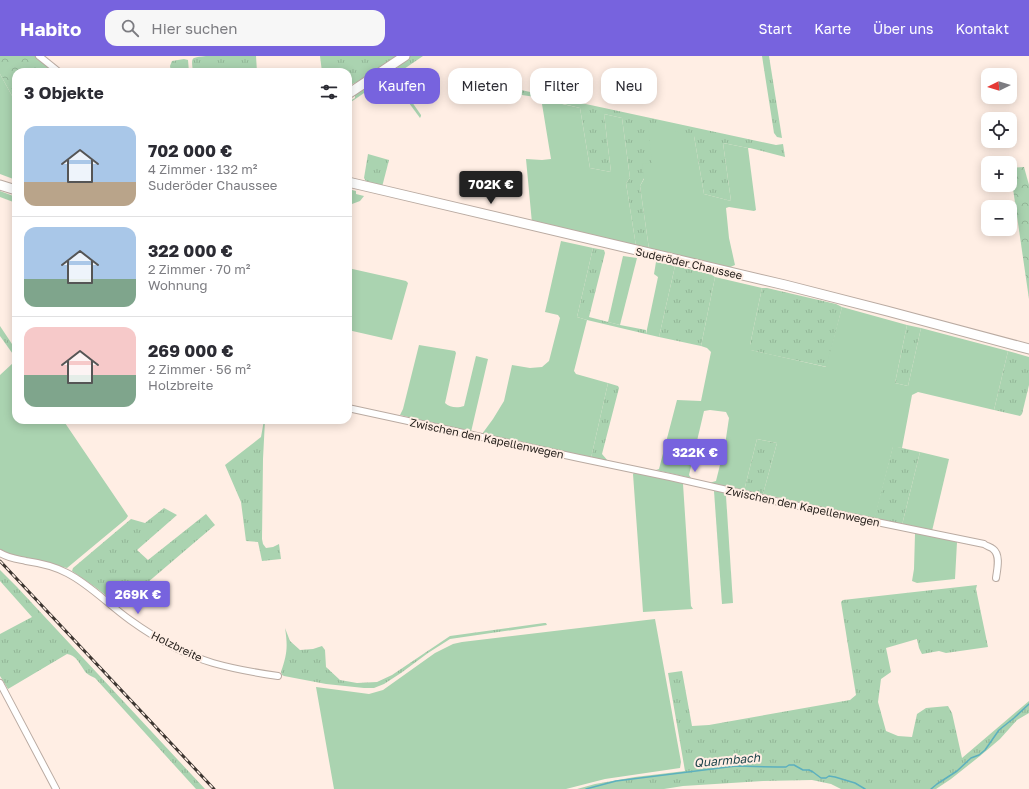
<!DOCTYPE html>
<html lang="de">
<head>
<meta charset="utf-8">
<style>
	:root { --surface:#fff; --page:#f7f7f7; --text:#2b2b33; --muted:#7c7c81; --line:#e1e1e2; --accent:#7763de }
	body { margin:0; font-family:"Golos Text",sans-serif; background:var(--page); color:var(--text); height:100vh; display:flex; flex-direction:column; font-size:15px; white-space:nowrap }
	* { box-sizing:border-box; margin:0 }
	p { font-size:13px; color:var(--muted) }
	.icon { flex:none; width:22px; height:22px; fill:none; stroke:currentColor; stroke-width:2; stroke-linecap:round; stroke-linejoin:round }
	.map { position:relative; flex:1; overflow:hidden }
	.sheet { position:absolute; left:12px; top:12px; width:340px; height:356px; display:flex; flex-direction:column; background:var(--surface); border-radius:12px; box-shadow:0 2px 10px #0003 }
	.sheet>* { flex:none }
	.banner { position:absolute; left:364px; top:12px; width:380px; height:36px; display:flex; gap:8px }
	.needle { width:26px; rotate:265deg }
	.controls { position:absolute; left:981px; top:12px; display:grid; gap:8px }
	.controls a { display:grid; place-items:center; width:36px; height:36px; border-radius:8px; background:var(--surface); box-shadow:0 2px 10px #0003; font-size:20px }
	.price { position:absolute; translate:-50% -34px; padding:0 9px; border-radius:4px; background:var(--accent); color:#fff; font-size:13px; line-height:26px; filter:drop-shadow(0 1px 2px #0008) }
	.price::after { content:''; position:absolute; left:50%; top:24px; width:12px; height:9px; margin-left:-6px; background:inherit; clip-path:polygon(0 0,100% 0,50% 100%) }
	.price.on { background:#222; color:#fff }
	ul { padding:0; list-style:none }
	li { display:flex; align-items:center; gap:12px; height:100px; padding:0 12px }
	li+li { border-top:1px solid var(--line) }
	li span { display:grid; place-items:center; flex:none; width:112px; height:80px; border-radius:12px; color:#555 }
	li>.icon { margin-inline-start:auto }
	span .icon { width:48px; height:48px; fill:#fffc; stroke-width:1 }
	li b { font-size:17px }
	h2 { display:flex; justify-content:space-between; align-items:center; height:48px; padding:0 12px; font-size:17px }
	.chip { padding:0 14px; border-radius:12px; background:var(--surface); box-shadow:0 2px 10px #0003; font-size:14px; line-height:36px }
	.chip.on { background:var(--accent); color:#fff }
	header { display:flex; align-items:center; gap:24px; box-sizing:border-box; height:56px; padding:0 20px; background:var(--accent); color:#fff }
	header strong { font-size:19px }
	nav { display:flex; gap:22px; margin-inline-start:auto; font-size:14px }
	.search { width:280px; height:36px; background:var(--page); display:flex; align-items:center; gap:10px; box-sizing:border-box; padding:0 14px; border-radius:12px; color:var(--muted); font-size:15px }
	.map>svg:first-child { display:block }
</style>
</head>
<body>
<header>
<strong>Habito</strong>
<div class="search"><svg class="icon" aria-label="search" viewBox="0 0 24 24"><circle cx="10" cy="10" r="6"/><path d="M15 15l6 6"/></svg>Hier suchen</div>
<nav><a>Start</a><a>Karte</a><a>Über uns</a><a>Kontakt</a></nav>
</header>
<div class="map">
<svg width="1029" height="733" viewBox="0 0 1029 733">
	<defs>
		<pattern id="grass-tufts" width="24" height="20" patternUnits="userSpaceOnUse"><rect width="24" height="20" fill="#aad3b0"/><path d="M3 7l-1-3M5 7V3M7 7l1-3M15 17l-1-3M17 17v-4M19 17l1-3" fill="none" stroke="#92b597"/></pattern>
		<pattern id="forest-crowns" width="20" height="18" patternUnits="userSpaceOnUse"><rect width="20" height="18" fill="#aad3b0"/><path d="M2 6a3 3 0 1 1 6 0M12 15a3 3 0 1 1 6 0" fill="none" stroke="#92b597"/></pattern>
	</defs>
	<rect width="100%" height="100%" fill="#ffeee4"/>
	<g fill="url(#grass-tufts)">
		<path d="M206,0H256L257,16H193C191,0 191,2 206,0Z"/>
		<path d="M320,0H399L364,23L348,30V16H322Z"/>
		<path d="M410,0H423L404,13H398L397,12L400,7Z"/>
		<path d="M762,0H769L782,82L777,81L774,77Z"/>
		<path d="M184,3L188,4L189,16H171L170,10L172,5Z"/>
		<path d="M385,17H390L396,22L392,24L389,20L348,48V46L355,42V39L363,34L366,30Z"/>
		<path d="M521,34L776,89L783,88L785,101L750,92H748L723,87L731,145L704,138L694,80L652,107L640,130L649,193L636,190L626,127L630,122L622,62L604,58L611,116L590,112L580,52L535,41L522,39L520,37Z"/>
		<path d="M412,46L421,59V60L420,62L409,47Z"/>
		<path d="M368,98L389,104L382,131L367,127L364,122Z"/>
		<path d="M0,135L16,141V147L0,141Z"/>
		<path d="M593,192L604,194L605,197L589,261L620,269L646,274V278L587,264L577,261Z"/>
		<path d="M675,210L711,218L715,221L701,290L659,281Z"/>
		<path d="M762,232H767L836,248L842,251L827,311L750,294V289Z"/>
		<path d="M907,269L921,272L908,330L895,327Z"/>
		<path d="M0,270L16,294V300L15,301L0,280Z"/>
		<path d="M1008,295L1029,301V329L1022,358L1020,360L994,354Z"/>
		<path d="M608,327L618,330L619,332L602,398L608,405L591,402Z"/>
		<path d="M264,364H265L263,403L262,483L263,488L266,492L273,491L279,488L281,503L262,505L258,486L246,485L241,446L225,409L261,381Z"/>
		<path d="M757,383L777,387L763,438L744,435Z"/>
		<path d="M893,390L920,396L902,469L874,463Z"/>
		<path d="M164,452L177,459L137,494L148,504L206,458L215,469L120,550L95,531L72,515L73,512L131,463L145,467Z"/>
		<path d="M0,514L17,531L205,733H196L95,622C91,620 86,618 84,614C79,607 76,599 67,598L8,633L0,620V578L32,561L0,525Z"/>
		<path d="M977,529L976,533L988,591L946,597L939,595L922,598L919,592L917,583L886,592L891,616L881,623L878,646L886,675L898,680L912,681L917,658L926,652L948,650L952,657L962,702L1029,645V657L1017,664L1000,683L980,700L951,723L936,733H841L831,728L812,724L763,725L683,730L664,733H577L595,728L635,721L685,715L668,617L682,615L692,670L709,669L850,644L856,639L841,546L843,544Z"/>
		<path d="M544,567H546L547,569L450,583L428,597L401,617L384,628L374,632H364L326,628L284,620L282,619L281,616C287,598 288,591 285,572L290,585L300,594L313,593L322,590L325,594L326,611L340,624L357,627L377,626L392,619L450,580Z"/>
	</g>
	<g fill="url(#forest-crowns)">
		<path d="M0,0H35L55,16H16V47L0,18Z"/>
		<path d="M1024,111L1029,129V243L1010,112Z"/>
	</g>
	<g fill="#aad3b0">
		<path d="M0,18L16,47V124L0,118Z"/>
		<path d="M540,43L580,52L590,112L611,116L604,58L622,62L630,122L626,127L636,190L532,167L526,103L542,104L551,103L542,48Z"/>
		<path d="M648,68L694,80L704,138L731,145L723,87L748,92L756,154L754,155L729,151L726,152L729,182L735,209L728,212L649,193L640,130L644,123L642,108L652,107Z"/>
		<path d="M348,133L356,135V138L364,140L360,145L352,148L348,163Z"/>
		<path d="M561,185L593,192L577,261L587,264L574,315L576,318L608,327L591,402L482,378L493,363L504,345L512,309L530,312L542,311L549,305L560,262L558,259L545,256Z"/>
		<path d="M623,200L637,202L620,269L608,266Z"/>
		<path d="M656,206L675,210L659,281L646,278L658,221L654,218Z"/>
		<path d="M348,212L406,225L408,227L392,284L348,274Z"/>
		<path d="M715,221L762,232L750,289L751,294L826,311L842,251L907,269L895,327L908,330L921,272L1008,295L994,354L918,336L912,339L902,392L893,391L874,465L812,449L763,438L777,387L757,383L744,435L709,427L716,425L725,389L729,362L726,356L710,354L704,355L689,419L691,422L656,414L659,413L677,344L701,345L711,296L707,292L701,290Z"/>
		<path d="M419,289L455,295L456,297L445,347C450,352 458,352 464,350L476,300L488,303L471,376L400,359L403,353Z"/>
		<path d="M16,300V364H63L128,460L126,463L67,512L13,500L0,493V319L13,307Z"/>
		<path d="M920,396L949,403L932,475L902,469Z"/>
		<path d="M635,416L685,426L683,428L691,550L693,553L643,556L633,418Z"/>
		<path d="M714,435L725,436L726,440L733,547L722,548Z"/>
		<path d="M917,477L957,486L955,523L917,527L912,525L914,513L915,478Z"/>
		<path d="M655,563L681,706L680,712L605,723L566,733H334L316,631L369,638L383,634L435,597L453,588L462,586Z"/>
	</g>
	<g fill="none" stroke-linecap="round" stroke-linejoin="round">
		<g stroke="#5cb0be" stroke-width="1.5">
			<path d="M586,733L616,725L736,710L777,711H786L789,709H794L803,714H809L813,716L821,722H826L829,720L835,721L855,727L865,733"/>
			<path d="M931,733L937,728L957,715L971,702L979,699L985,694L999,674L1014,662L1029,648"/>
		</g>
		<g stroke="#baaba2" stroke-width="8">
			<g id="street">
				<path d="M39,0L59,16"/>
				<path d="M348,352L579,402L670,421L784,447L984,488C986,490 991,491 993,493C1001,499 997,514 996,522"/>
				<path d="M0,497C8,502 17,503 26,505C40,507 54,510 67,517C89,528 109,549 130,564C155,582 183,598 213,607C234,613 257,617 278,620"/>
				<path d="M0,627L56,733"/>
			</g>
		</g>
		<g stroke="#baaba2" stroke-width="11">
			<g id="secondary">
				<path d="M348,38L405,0"/>
				<path d="M348,126L785,229L887,255L1029,293"/>
				<path d="M0,129L16,134"/>
			</g>
		</g>
		<use href="#street" stroke="#fff" stroke-width="6"/>
		<use href="#secondary" stroke="#fff" stroke-width="9"/>
		<g stroke="#3d3631" stroke-width="3">
			<path id="rail" d="M0,505L214,733"/>
		</g>
		<use href="#rail" stroke="#ffeee4" stroke-width="1.5" stroke-dasharray="4.5" stroke-linecap="butt"/>
	</g>
	<g text-anchor="middle" dominant-baseline="central" stroke-width="4" stroke-linejoin="round" paint-order="stroke">
		<g font-size="11" fill="#27211d" stroke="#ffeee4">
			<text transform="translate(689 207) rotate(13)">Suderöder Chaussee</text>
			<text transform="translate(487 382) rotate(12)">Zwischen den Kapellenwegen</text>
			<text transform="translate(803 450) rotate(12)">Zwischen den Kapellenwegen</text>
			<text transform="translate(177 590) rotate(26)">Holzbreite</text>
		</g>
		<g font-size="12" font-style="italic" fill="#1d444b" stroke="#ffeee4">
			<text transform="translate(727 704) rotate(-5)">Quarmbach</text>
		</g>
	</g>
</svg>
<div class="controls">
<a><svg class="needle" viewBox="-14 -14 28 28"><path d="M0-13l5 13h-10z" fill="#e53935"/><path d="M0 13l5-13h-10z" fill="#7c7c81"/></svg></a>
<a><svg class="icon" aria-label="locate" viewBox="0 0 24 24"><circle cx="12" cy="12" r="6"/><path d="M12 2v4M12 18v4M2 12h4M18 12h4"/></svg></a>
<a>+</a>
<a>−</a>
</div>
<b class="price on" style="left:491px;top:149px">702K €</b>
<b class="price" style="left:695px;top:417px">322K €</b>
<b class="price" style="left:138px;top:559px">269K €</b>
<div class="banner">
<a class="chip on">Kaufen</a>
<a class="chip">Mieten</a>
<a class="chip">Filter</a>
<a class="chip">Neu</a>
</div>
<section class="sheet">
<h2>3 Objekte<svg class="icon" aria-label="filters" viewBox="0 0 24 24"><path d="M4 7h16M4 17h16"/><circle cx="9" cy="7" r="2"/><circle cx="15" cy="17" r="2"/></svg></h2>
<ul>
<li><span style="background:linear-gradient(#a9c7e8 70%,#b9a48a 0)"><svg class="icon" aria-label="home" viewBox="0 0 24 24"><path d="M3 11l9-7 9 7M6 9v11h12V9"/></svg></span><div><b>702 000 €</b><p>4 Zimmer · 132 m²</p><p>Suderöder Chaussee</p></div></li>
<li><span style="background:linear-gradient(#a9c7e8 65%,#7fa58c 0)"><svg class="icon" aria-label="home" viewBox="0 0 24 24"><path d="M3 11l9-7 9 7M6 9v11h12V9"/></svg></span><div><b>322 000 €</b><p>2 Zimmer · 70 m²</p><p>Wohnung</p></div></li>
<li><span style="background:linear-gradient(#f6c9c9 60%,#7fa58c 0)"><svg class="icon" aria-label="home" viewBox="0 0 24 24"><path d="M3 11l9-7 9 7M6 9v11h12V9"/></svg></span><div><b>269 000 €</b><p>2 Zimmer · 56 m²</p><p>Holzbreite</p></div></li>
</ul>
</section>
</div>
</body>
</html>
